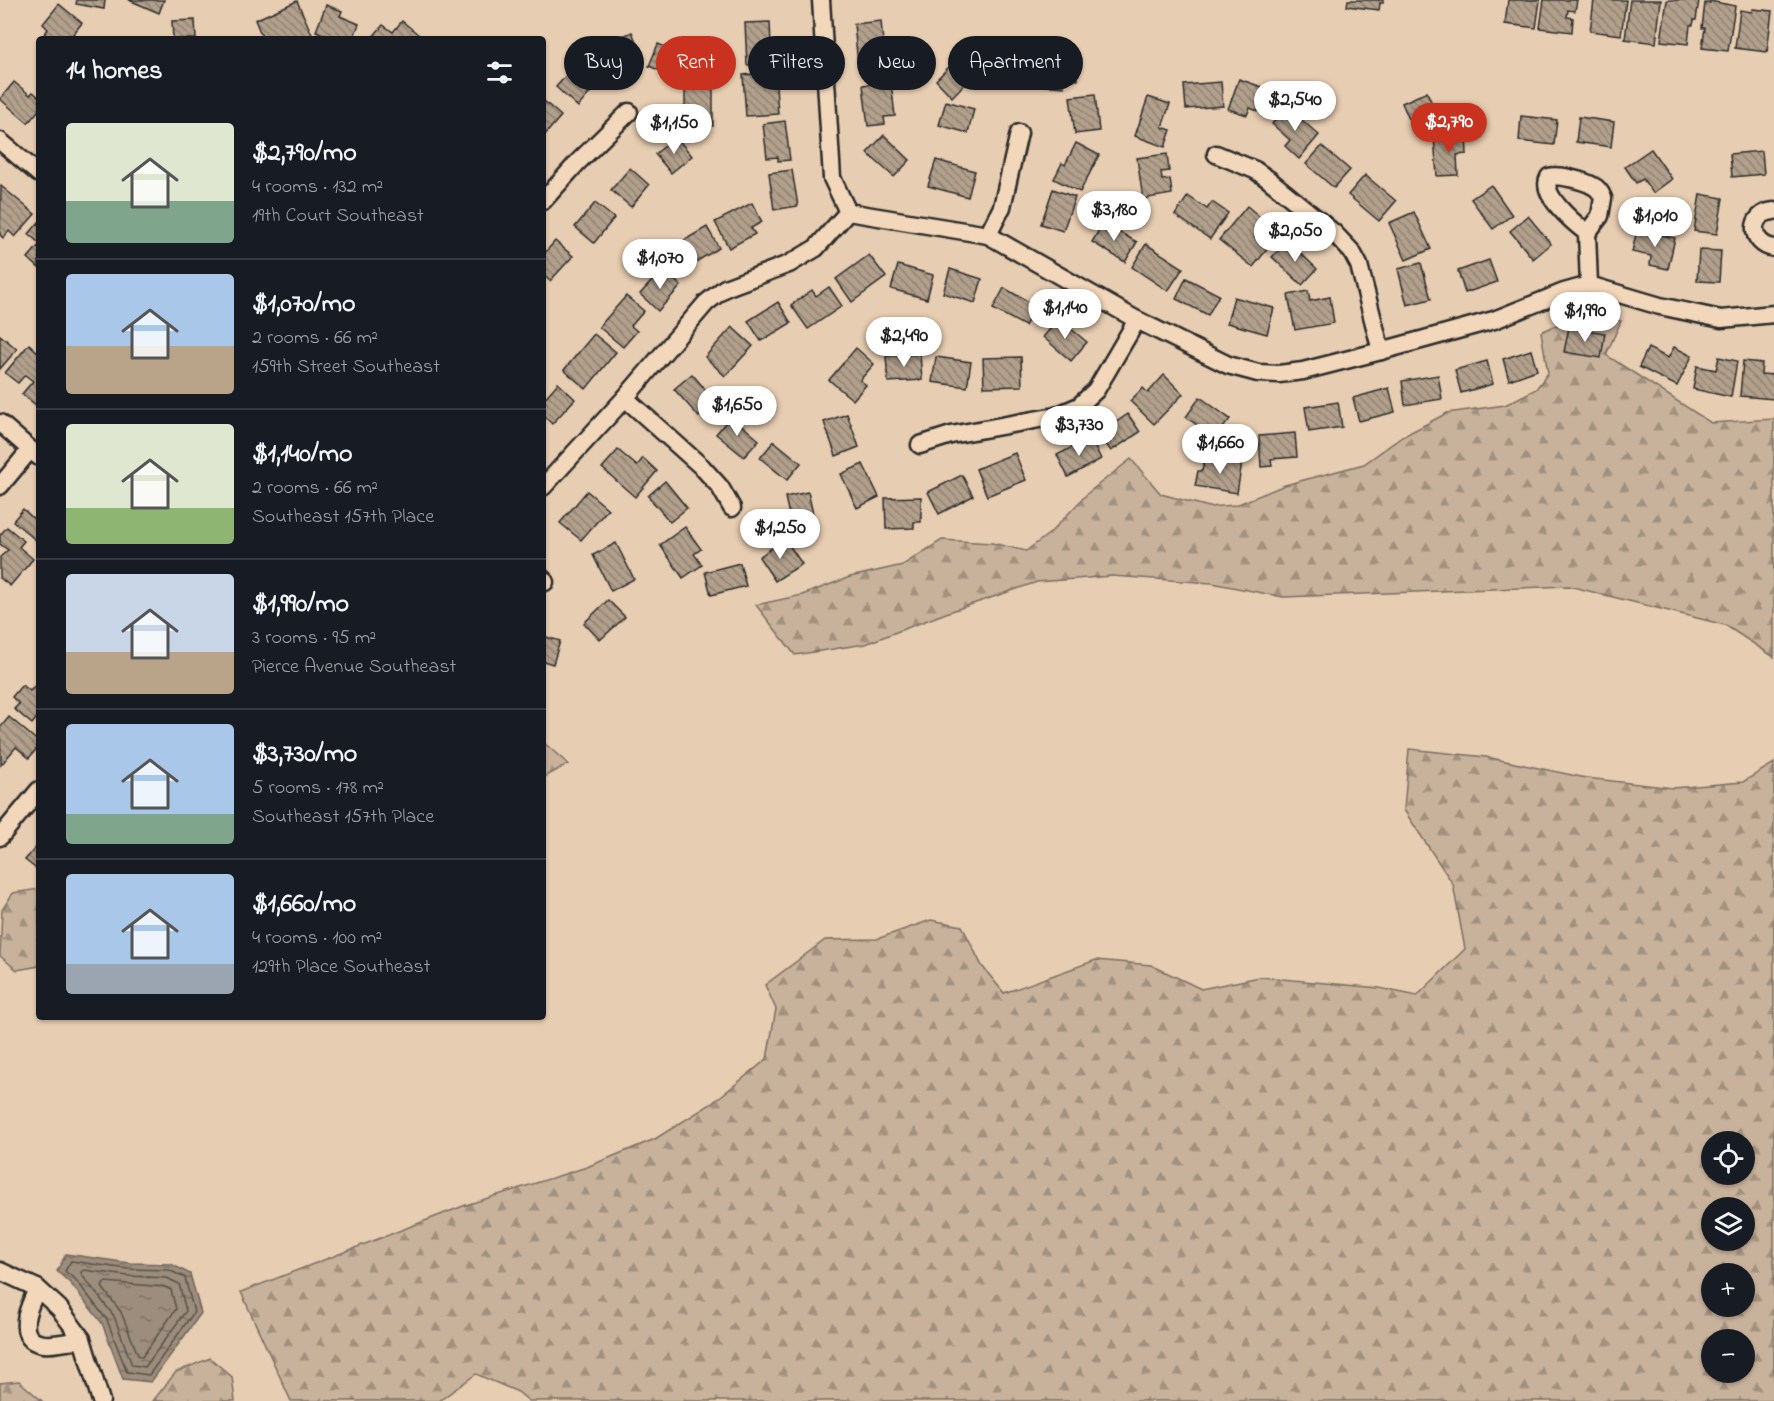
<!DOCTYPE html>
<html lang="en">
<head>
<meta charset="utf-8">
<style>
	:root { --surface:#171b24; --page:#20242c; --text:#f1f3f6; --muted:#9ea1a6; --line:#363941; --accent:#c8321e }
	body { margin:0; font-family:"Indie Flower",sans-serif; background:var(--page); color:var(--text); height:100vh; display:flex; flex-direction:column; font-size:22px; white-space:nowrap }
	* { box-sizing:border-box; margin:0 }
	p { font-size:20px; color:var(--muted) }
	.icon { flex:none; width:33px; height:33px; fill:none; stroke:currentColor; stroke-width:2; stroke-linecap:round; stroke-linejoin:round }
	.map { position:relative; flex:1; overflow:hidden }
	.drawer { position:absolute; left:36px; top:36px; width:510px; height:984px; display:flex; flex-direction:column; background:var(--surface); border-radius:6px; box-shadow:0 2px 4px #0004 }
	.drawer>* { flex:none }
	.hud { position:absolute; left:564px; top:36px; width:570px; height:54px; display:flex; gap:12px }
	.buttons { position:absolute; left:1701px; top:1131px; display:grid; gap:12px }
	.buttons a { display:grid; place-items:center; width:54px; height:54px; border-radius:50%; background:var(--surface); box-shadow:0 2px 4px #0004; font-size:30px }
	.price { position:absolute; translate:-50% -51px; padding:0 14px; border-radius:21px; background:#fff; color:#222; font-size:20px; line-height:39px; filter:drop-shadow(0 2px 3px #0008) }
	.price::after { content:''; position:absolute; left:50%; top:36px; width:18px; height:14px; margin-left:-9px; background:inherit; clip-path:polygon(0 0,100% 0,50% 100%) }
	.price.current { background:var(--accent); color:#fff }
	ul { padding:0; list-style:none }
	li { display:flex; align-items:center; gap:18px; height:150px; padding:0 30px }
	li+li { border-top:2px solid var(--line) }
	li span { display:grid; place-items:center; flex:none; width:168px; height:120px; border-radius:6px; color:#555 }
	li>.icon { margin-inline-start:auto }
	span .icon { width:72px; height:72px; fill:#fffc; stroke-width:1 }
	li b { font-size:26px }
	h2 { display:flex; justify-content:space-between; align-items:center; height:72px; padding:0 30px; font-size:26px }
	.tag { padding:0 21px; border-radius:27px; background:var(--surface); box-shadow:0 2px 4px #0004; font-size:21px; line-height:54px }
	.tag.current { background:var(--accent); color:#fff }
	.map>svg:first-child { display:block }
</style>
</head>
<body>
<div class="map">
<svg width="1774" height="1401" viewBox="0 0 1774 1401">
	<defs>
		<pattern id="forest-firs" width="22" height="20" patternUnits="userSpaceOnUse" patternTransform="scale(1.5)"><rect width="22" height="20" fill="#c8b29b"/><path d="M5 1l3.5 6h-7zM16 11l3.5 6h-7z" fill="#a3917f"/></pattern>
		<pattern id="water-ripples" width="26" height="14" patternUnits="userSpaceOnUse" patternTransform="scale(1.5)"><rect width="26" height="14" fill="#9c8d7c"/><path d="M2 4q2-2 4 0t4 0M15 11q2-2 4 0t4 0" fill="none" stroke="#7f7366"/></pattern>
		<pattern id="building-back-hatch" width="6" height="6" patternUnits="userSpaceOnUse" patternTransform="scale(1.5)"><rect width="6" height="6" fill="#b2a08c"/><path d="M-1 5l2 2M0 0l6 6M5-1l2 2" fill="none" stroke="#918373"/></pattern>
	</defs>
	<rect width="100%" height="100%" fill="#e7cdb1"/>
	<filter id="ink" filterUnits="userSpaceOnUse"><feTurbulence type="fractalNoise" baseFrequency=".0167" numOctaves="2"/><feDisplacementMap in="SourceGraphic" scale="12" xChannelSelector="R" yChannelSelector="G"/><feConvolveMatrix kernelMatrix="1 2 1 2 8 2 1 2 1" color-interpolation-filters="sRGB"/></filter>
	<g filter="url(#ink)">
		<g fill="url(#forest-firs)" stroke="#7a6e63" stroke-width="1.5" fill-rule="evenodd">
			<path d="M1586,312L1621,321L1606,355L1711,423L1774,419V657L1725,625L1569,586L1283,597L1212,583L1112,576L1037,582L946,613L865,644L795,655L756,605L802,595L850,577L903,565L942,540L992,543L1026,551L1050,533L1089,492L1131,459L1161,494L1209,507L1236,505L1285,485L1364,464L1402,437L1447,413L1505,405L1536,389L1548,373L1541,332Z"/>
			<path d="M543,742L568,764L543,778Z"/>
			<path d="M1409,749L1486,757L1586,778L1673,788L1743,782L1774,763V1401H529L518,1392L476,1374L439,1401H291L241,1292L466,1205L587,1167L655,1139L711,1104L767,1059L776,1009L765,985L825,940L877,939L931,920L962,926L982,966L1004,993L1096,960L1151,965L1201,989L1260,977L1379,988L1417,996L1465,949L1453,884L1404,810ZM1712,1142H1744V1174H1712ZM1712,1208H1744V1240H1712ZM1712,1274H1744V1306H1712ZM1712,1340H1744V1372H1712Z"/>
			<path d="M39,889V966L17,970L0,956L2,910L13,893Z"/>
			<path d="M210,1358L232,1377L235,1401H153L176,1372Z"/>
			<path d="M19,1381L42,1401H0V1383Z"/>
		</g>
		<path fill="url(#water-ripples)" stroke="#6f665c" stroke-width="1.5" d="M66,1254L129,1263L171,1264L190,1274L201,1313L151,1382L123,1379L102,1323L71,1284L57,1271Z"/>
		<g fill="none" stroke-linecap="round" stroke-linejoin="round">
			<g stroke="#58524b" stroke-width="1.5">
				<path d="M71,1261L128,1269L169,1270L185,1278L194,1312L149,1375L127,1372L107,1320L76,1280L65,1271Z"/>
				<path d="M84,1270L128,1276L167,1278L179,1284L186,1311L145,1367L132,1365L114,1316L82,1275L81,1272Z"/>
				<path d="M105,1282L165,1287L171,1290L176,1309L142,1357L138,1355L121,1312L102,1287Z"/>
			</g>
		</g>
		<g fill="url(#building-back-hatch)" stroke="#2b2b2b" stroke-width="1.5">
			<path d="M77,0H105L104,9L76,4Z"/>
			<path d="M129,0H164L159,13Z"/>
			<path d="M1348,0H1383V3H1380L1379,10L1347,6Z"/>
			<path d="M1508,0H1540L1536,28L1505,24Z"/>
			<path d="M1544,0H1577L1575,11L1568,10L1567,17L1573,18L1572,32L1540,28Z"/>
			<path d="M1594,0H1626L1621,35L1590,31Z"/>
			<path d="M1630,0H1661L1656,43L1625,39Z"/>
			<path d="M1667,0H1699L1696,20H1694L1693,25H1690L1688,44L1661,41Z"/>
			<path d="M297,1L314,39H263L255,20Z"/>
			<path d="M1710,1L1735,6L1728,51L1702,48L1705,28H1702L1705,3H1710Z"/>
			<path d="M59,4L82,23L69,39H41L48,29L43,24Z"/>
			<path d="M326,5L342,11L340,16L359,24L353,39H335L316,31Z"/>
			<path d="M1753,9L1772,11L1767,52L1735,48L1740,10L1752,12Z"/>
			<path d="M195,20L196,39H173L172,21Z"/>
			<path d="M402,21L419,35L416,39H371L383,25L393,32Z"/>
			<path d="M881,21L885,62L858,65L854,24Z"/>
			<path d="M770,22L771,47H780V64L747,65L745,23Z"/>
			<path d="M632,32L642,56L608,70L599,47Z"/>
			<path d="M658,44L694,59L685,81L649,66Z"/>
			<path d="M994,49L1035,55L1031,82L990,76Z"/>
			<path d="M964,52L980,68L952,97L936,80Z"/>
			<path d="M583,56L599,70L587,84L593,89L578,107L556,87Z"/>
			<path d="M1041,56L1079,57L1078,80L1064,79V87L1039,85Z"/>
			<path d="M775,72L778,114L746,116L743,75Z"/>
			<path d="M1239,79L1276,92L1268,115L1250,108L1247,115L1228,109Z"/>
			<path d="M14,82L30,95L33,92L39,97V110L28,123L0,99Z"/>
			<path d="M891,82L895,116L884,117L885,124L868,126L863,85Z"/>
			<path d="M1221,82L1223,106L1186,109L1184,85Z"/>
			<path d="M713,83V126H685V84Z"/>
			<path d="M1427,92L1440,122L1415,133L1402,103Z"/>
			<path d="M1095,94L1099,131L1075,134L1070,97Z"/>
			<path d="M1148,97L1170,104L1162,127L1171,130L1165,147L1135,136Z"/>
			<path d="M544,101L561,116L543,137V102Z"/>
			<path d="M946,101L974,109L968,133L939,125Z"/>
			<path d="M1287,107L1319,135L1299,159L1285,146L1290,140L1272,124Z"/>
			<path d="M1521,116L1557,120L1554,145L1519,141Z"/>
			<path d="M1579,117L1614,122L1611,147L1576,142Z"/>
			<path d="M785,121L790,160L778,161V157L767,158L763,124Z"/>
			<path d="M884,135L910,160L894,177L867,153Z"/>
			<path d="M1466,135L1467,154L1457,155L1458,175L1437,176L1434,137Z"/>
			<path d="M676,137L692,156L671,173L655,154Z"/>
			<path d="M1076,143L1099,155L1080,192L1054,179L1062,163L1065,165Z"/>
			<path d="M1322,146L1350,170L1334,188L1306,164Z"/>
			<path d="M1651,149L1672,179L1653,193L1643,179L1636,183L1625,167Z"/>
			<path d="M1762,151L1764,174L1732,177L1730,154Z"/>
			<path d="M1167,154L1169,171L1161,172L1162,180L1170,179L1172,194L1143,199L1137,158Z"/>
			<path d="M936,160L975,171L968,197L928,186Z"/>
			<path d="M630,168L649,185L631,207L611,190Z"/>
			<path d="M792,170L798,206L774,210L769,173Z"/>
			<path d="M1365,175L1396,201L1379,221L1348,195Z"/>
			<path d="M1491,185L1512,215L1493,229L1471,199Z"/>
			<path d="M1,186L35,214L15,237L9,231L3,238L0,235Z"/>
			<path d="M1053,189L1075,197L1063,231L1041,224Z"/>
			<path d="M1700,194L1723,198L1717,234L1694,231Z"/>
			<path d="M1188,196L1207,209L1212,202L1228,213L1210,239L1175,215Z"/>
			<path d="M595,203L614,218L594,243L575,227Z"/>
			<path d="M752,203L762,222L751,228L755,234L729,248L715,222Z"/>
			<path d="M1247,206L1267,223L1255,237L1268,248L1253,267L1219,240Z"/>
			<path d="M1414,212L1431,249L1406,260L1389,223Z"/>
			<path d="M1528,216L1551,244L1533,259L1510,231Z"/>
			<path d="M39,222V243L29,234Z"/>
			<path d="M1103,223L1137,242L1125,262L1092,242Z"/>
			<path d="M707,227L719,248L689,266L676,245Z"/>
			<path d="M1637,230L1675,238L1668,269L1650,265L1651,256L1632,252Z"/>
			<path d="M555,241L573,256L550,281L543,275V255Z"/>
			<path d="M1288,241L1317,269L1302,285L1272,257Z"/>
			<path d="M1146,244L1183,268L1168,291L1132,267Z"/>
			<path d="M39,245V268L28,258Z"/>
			<path d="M1699,250L1721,251L1719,282L1697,281Z"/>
			<path d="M869,255L886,277L852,302L836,279Z"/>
			<path d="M1489,260L1497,282L1465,293L1458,271Z"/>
			<path d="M1421,263L1431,299L1407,305L1398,269Z"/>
			<path d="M898,265L933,275L927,299L891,289Z"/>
			<path d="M663,269L681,286L658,311L640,294Z"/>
			<path d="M950,269L982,279L975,303L943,293Z"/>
			<path d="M1186,278L1219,295L1208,315L1176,299Z"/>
			<path d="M829,287L842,306L808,329L791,305L812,290L816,296Z"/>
			<path d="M1004,288L1036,306L1025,326L993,309Z"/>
			<path d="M1308,291L1310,301L1330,297L1334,323L1295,330L1288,295Z"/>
			<path d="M626,296L644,311L631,326L637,331L623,347L599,327Z"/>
			<path d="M1234,297L1274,308L1267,334L1227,323Z"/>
			<path d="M778,302L791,323L761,341L748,321Z"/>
			<path d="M1059,319L1087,342L1071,361L1043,337Z"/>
			<path d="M732,327L753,346L725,376L705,357Z"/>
			<path d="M1569,327L1605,333L1601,358L1564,352Z"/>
			<path d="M594,334L616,352L586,389L564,370Z"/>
			<path d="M0,335L17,349L0,369Z"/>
			<path d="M29,344L39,353V403L37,406L22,394L33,381L25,375L18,383L5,373Z"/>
			<path d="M1674,347L1692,356L1677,386L1639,367L1648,348L1668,358Z"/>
			<path d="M856,348L874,364L860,380L866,385L853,400L829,380Z"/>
			<path d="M1531,350L1537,370L1509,380L1503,359Z"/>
			<path d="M920,354L922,380L888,382L886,356Z"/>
			<path d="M936,357L971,362L967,387L932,382Z"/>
			<path d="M1021,357L1022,386L984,387L983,358Z"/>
			<path d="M1719,357L1737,361L1731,397L1693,389L1697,366L1716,370Z"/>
			<path d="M1487,361L1493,384L1461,393L1455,370Z"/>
			<path d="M1743,361L1762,363L1761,374L1774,375V399L1740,396Z"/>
			<path d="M692,374L716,402L699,417L674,389Z"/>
			<path d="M1164,375L1183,394L1154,424L1130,401L1143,388L1148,393Z"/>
			<path d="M1438,375L1442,399L1405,405L1402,381Z"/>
			<path d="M558,383L575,399L552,424L543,415V400Z"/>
			<path d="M1389,388L1395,412L1359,421L1353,398Z"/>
			<path d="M1200,397L1230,419L1215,438L1186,417Z"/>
			<path d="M1338,402L1342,427L1309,432L1305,407Z"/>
			<path d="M847,414L859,447L836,456L824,422Z"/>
			<path d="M1128,414L1140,432L1111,451L1099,434Z"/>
			<path d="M731,416L759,440L744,457L716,434Z"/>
			<path d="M1295,433L1297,457L1271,459L1272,466L1261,467L1259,436Z"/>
			<path d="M1090,438L1101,459L1068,477L1057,455Z"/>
			<path d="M774,441L801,463L787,480L760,458Z"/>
			<path d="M618,450L637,466L643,458L657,471L635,497L602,468Z"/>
			<path d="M1015,453L1026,480L987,496L976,469Z"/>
			<path d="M1205,457L1242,462L1237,493L1195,486L1198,471H1202Z"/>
			<path d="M863,464L879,497L857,508L841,474Z"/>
			<path d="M962,475L973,496L939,514L928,492Z"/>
			<path d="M665,481L687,508L670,522L648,496Z"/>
			<path d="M587,491L608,509L581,540L560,523Z"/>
			<path d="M808,492L816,527L793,533L785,497Z"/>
			<path d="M921,497V522H914V528L886,529L885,498Z"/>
			<path d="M23,509L37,522L39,520V543L13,521Z"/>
			<path d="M7,527L24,541L19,547L33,559L10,586L0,578V557L8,550L0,544V535Z"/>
			<path d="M685,527L701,549L694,554L702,565L683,578L660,545Z"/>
			<path d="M785,539L802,564L775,581L759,557Z"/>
			<path d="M616,543L634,579L611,591L593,555Z"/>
			<path d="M740,563L746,586L711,595L705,572Z"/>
			<path d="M608,600L625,617L600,640L584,623Z"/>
			<path d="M543,636L560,641L553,664L543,661Z"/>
			<path d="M39,681V715L32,724L14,709L19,704L12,697L22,685L30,691Z"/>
			<path d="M9,717L39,742V746L29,758L16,747L1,765L0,728Z"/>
			<path d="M39,844V871L25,860Z"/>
		</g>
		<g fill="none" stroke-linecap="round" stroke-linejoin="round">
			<g stroke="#2b2b2b" stroke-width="21">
				<g id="minor">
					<path d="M821,0L832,178L848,212"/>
					<path d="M0,141L39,174"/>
					<path d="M1216,154L1255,170L1268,179L1334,233L1352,252L1359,265L1381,351"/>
					<path d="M543,201L578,162L629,112"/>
					<path d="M1774,211C1748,213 1749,244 1774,248"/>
					<path d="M848,212L988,235L1137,320L1228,365L1258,373L1279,374L1303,371L1381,351L1494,320L1564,292L1589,285L1660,306L1721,319L1774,314"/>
					<path d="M1587,233C1574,223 1539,194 1549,177C1558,174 1585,181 1593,186C1598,188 1601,193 1603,198L1600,216L1587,233L1589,285"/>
					<path d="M988,235L1002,207L1019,133"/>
					<path d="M625,398L702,467L720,487L732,508"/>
					<path d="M0,423L39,457"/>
					<path d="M920,445L951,435L1056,416L1079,406L1096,390L1137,320"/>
					<path d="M0,486L30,450"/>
					<path d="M543,487L625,398L706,303L725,288L789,264L816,248L848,212"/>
					<path d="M543,579L545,582"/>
					<path d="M0,837L39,790"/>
					<path d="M0,1271L37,1288L59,1308L82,1339L101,1401"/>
					<path d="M37,1288C34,1297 27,1309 26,1320C22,1355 62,1343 82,1339"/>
				</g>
			</g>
			<use href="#minor" stroke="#f3d7ba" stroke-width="16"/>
		</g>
	</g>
</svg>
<div class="buttons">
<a><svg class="icon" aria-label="locate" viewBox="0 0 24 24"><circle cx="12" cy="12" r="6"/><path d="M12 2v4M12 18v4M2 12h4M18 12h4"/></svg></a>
<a><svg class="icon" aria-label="layers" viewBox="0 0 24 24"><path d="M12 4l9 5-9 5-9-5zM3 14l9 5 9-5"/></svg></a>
<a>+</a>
<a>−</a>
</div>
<b class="price" style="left:1295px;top:132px">$2,540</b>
<b class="price current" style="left:1449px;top:154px">$2,790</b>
<b class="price" style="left:674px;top:155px">$1,150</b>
<b class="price" style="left:1114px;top:242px">$3,180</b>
<b class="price" style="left:1655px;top:248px">$1,010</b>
<b class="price" style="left:1295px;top:263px">$2,050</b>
<b class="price" style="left:660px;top:290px">$1,070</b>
<b class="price" style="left:1065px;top:340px">$1,140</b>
<b class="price" style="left:1585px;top:343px">$1,990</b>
<b class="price" style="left:904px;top:368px">$2,490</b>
<b class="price" style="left:737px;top:437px">$1,650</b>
<b class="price" style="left:1079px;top:457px">$3,730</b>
<b class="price" style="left:1220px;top:475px">$1,660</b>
<b class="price" style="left:780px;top:560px">$1,250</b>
<div class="hud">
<a class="tag">Buy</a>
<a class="tag current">Rent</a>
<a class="tag">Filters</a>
<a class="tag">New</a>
<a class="tag">Apartment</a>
</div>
<section class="drawer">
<h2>14 homes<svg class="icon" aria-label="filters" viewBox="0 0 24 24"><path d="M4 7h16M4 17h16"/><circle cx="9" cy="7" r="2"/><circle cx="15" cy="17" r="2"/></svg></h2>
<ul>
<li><span style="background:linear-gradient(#dfe7d0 65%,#7fa58c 0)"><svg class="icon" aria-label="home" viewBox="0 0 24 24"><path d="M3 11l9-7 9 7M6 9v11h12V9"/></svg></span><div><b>$2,790/mo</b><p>4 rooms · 132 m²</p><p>19th Court Southeast</p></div></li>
<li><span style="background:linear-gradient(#a9c7e8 60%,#b9a48a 0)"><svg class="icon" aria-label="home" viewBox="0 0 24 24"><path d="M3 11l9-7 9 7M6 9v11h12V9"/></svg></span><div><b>$1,070/mo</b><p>2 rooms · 66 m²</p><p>159th Street Southeast</p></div></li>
<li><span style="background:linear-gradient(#dfe7d0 70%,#8fb573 0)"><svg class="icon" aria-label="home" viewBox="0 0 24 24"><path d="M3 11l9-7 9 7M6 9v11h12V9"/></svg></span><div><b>$1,140/mo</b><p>2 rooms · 66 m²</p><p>Southeast 157th Place</p></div></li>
<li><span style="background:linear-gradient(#c9d6e8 65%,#b9a48a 0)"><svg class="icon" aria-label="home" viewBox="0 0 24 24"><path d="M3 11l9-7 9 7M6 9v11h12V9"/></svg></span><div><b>$1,990/mo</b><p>3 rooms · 95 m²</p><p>Pierce Avenue Southeast</p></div></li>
<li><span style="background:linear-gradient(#a9c7e8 75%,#7fa58c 0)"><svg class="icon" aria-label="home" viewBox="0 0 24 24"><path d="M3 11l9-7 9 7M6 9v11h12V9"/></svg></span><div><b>$3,730/mo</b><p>5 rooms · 178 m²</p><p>Southeast 157th Place</p></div></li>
<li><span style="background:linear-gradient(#a9c7e8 75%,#9aa5b1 0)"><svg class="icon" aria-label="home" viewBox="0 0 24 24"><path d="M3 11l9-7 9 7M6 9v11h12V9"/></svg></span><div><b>$1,660/mo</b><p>4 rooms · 100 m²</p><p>129th Place Southeast</p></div></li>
</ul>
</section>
</div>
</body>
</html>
